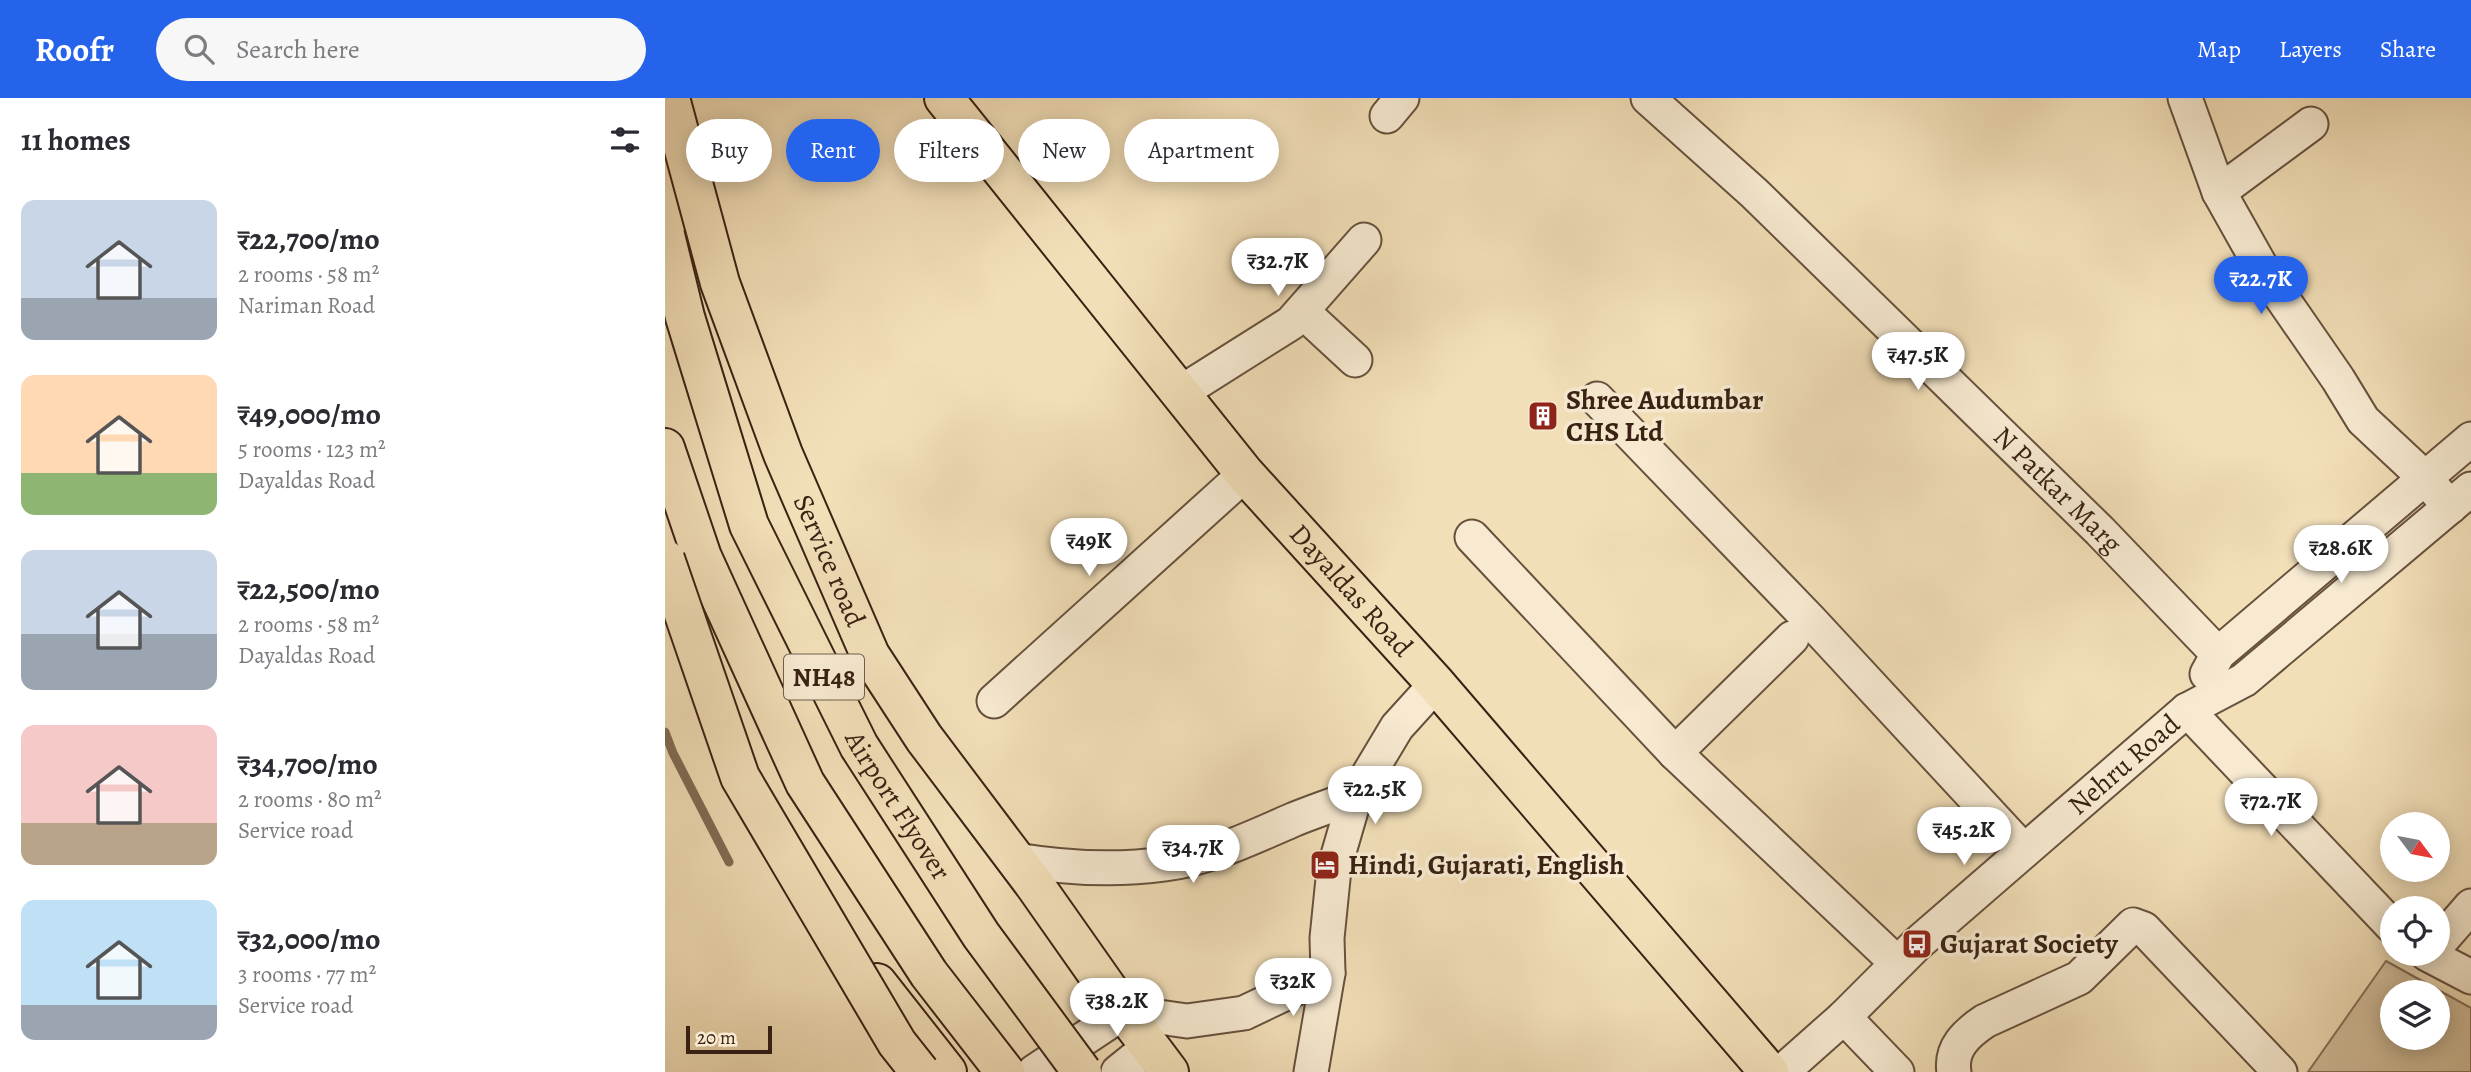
<!DOCTYPE html>
<html lang="en">
<head>
<meta charset="utf-8">
<style>
	:root { --surface:#fff; --page:#f7f7f7; --text:#2b2b33; --muted:#7c7c81; --accent:#2563eb }
	body { margin:0; font-family:Alegreya,serif; background:var(--page); color:var(--text); height:100vh; display:flex; flex-direction:column; font-size:26px; white-space:nowrap }
	* { box-sizing:border-box; margin:0 }
	p { font-size:23px; color:var(--muted) }
	.icon { flex:none; width:38px; height:38px; fill:none; stroke:currentColor; stroke-width:2; stroke-linecap:round; stroke-linejoin:round }
	.map { position:relative; flex:1; overflow:hidden }
	.side { display:flex; flex-direction:column; background:var(--surface); width:665px }
	.side>* { flex:none }
	.top-card { position:absolute; left:21px; top:21px; width:665px; height:63px; display:flex; gap:14px }
	.needle { width:46px; rotate:122deg }
	.fabs { position:absolute; left:1715px; top:714px; display:grid; gap:14px }
	.fabs a { display:grid; place-items:center; width:70px; height:70px; border-radius:50%; background:var(--surface); box-shadow:0 4px 18px #0003; font-size:35px }
	.scale { position:absolute; left:21px; bottom:18px; width:86px; box-sizing:border-box; padding-left:7px; border:4px solid #392214; border-top:0; font-size:19px; line-height:24px; white-space:nowrap; color:#392214; -webkit-text-stroke:5px #f7ead1; paint-order:stroke }
	.price { position:absolute; translate:-50% -60px; padding:0 16px; border-radius:24px; background:#fff; color:#222; font-size:23px; line-height:46px; filter:drop-shadow(0 2px 4px #0008) }
	.price::after { content:''; position:absolute; left:50%; top:42px; width:21px; height:16px; margin-left:-10px; background:inherit; clip-path:polygon(0 0,100% 0,50% 100%) }
	.price.active { background:var(--accent); color:#fff }
	ul { padding:0; list-style:none }
	li { display:flex; align-items:center; gap:21px; height:175px; padding:0 21px }
	li span { display:grid; place-items:center; flex:none; width:196px; height:140px; border-radius:14px; color:#555 }
	li>.icon { margin-inline-start:auto }
	span .icon { width:84px; height:84px; fill:#fffc; stroke-width:1 }
	li b { font-size:30px }
	h2 { display:flex; justify-content:space-between; align-items:center; height:84px; padding:0 21px; font-size:30px }
	.tag { padding:0 24px; border-radius:32px; background:var(--surface); box-shadow:0 4px 18px #0003; font-size:24px; line-height:63px }
	.tag.active { background:var(--accent); color:#fff }
	header { display:flex; align-items:center; gap:42px; box-sizing:border-box; height:98px; padding:0 35px; background:var(--accent); color:#fff }
	header strong { font-size:33px }
	nav { display:flex; gap:38px; margin-inline-start:auto; font-size:24px }
	.search { width:490px; height:63px; background:var(--page); display:flex; align-items:center; gap:18px; box-sizing:border-box; padding:0 24px; border-radius:38px; color:var(--muted); font-size:26px }
	main { display:flex; flex:1; min-height:0 }
	.map>svg:first-child { display:block }
</style>
</head>
<body>
<header>
<strong>Roofr</strong>
<div class="search"><svg class="icon" aria-label="search" viewBox="0 0 24 24"><circle cx="10" cy="10" r="6"/><path d="M15 15l6 6"/></svg>Search here</div>
<nav><a>Map</a><a>Layers</a><a>Share</a></nav>
</header>
<main>
<section class="side">
<h2>11 homes<svg class="icon" aria-label="filters" viewBox="0 0 24 24"><path d="M4 7h16M4 17h16"/><circle cx="9" cy="7" r="2"/><circle cx="15" cy="17" r="2"/></svg></h2>
<ul>
<li><span style="background:linear-gradient(#c9d6e8 70%,#9aa5b1 0)"><svg class="icon" aria-label="home" viewBox="0 0 24 24"><path d="M3 11l9-7 9 7M6 9v11h12V9"/></svg></span><div><b>₹22,700/mo</b><p>2 rooms · 58 m²</p><p>Nariman Road</p></div></li>
<li><span style="background:linear-gradient(#ffd9b3 70%,#8fb573 0)"><svg class="icon" aria-label="home" viewBox="0 0 24 24"><path d="M3 11l9-7 9 7M6 9v11h12V9"/></svg></span><div><b>₹49,000/mo</b><p>5 rooms · 123 m²</p><p>Dayaldas Road</p></div></li>
<li><span style="background:linear-gradient(#c9d6e8 60%,#9aa5b1 0)"><svg class="icon" aria-label="home" viewBox="0 0 24 24"><path d="M3 11l9-7 9 7M6 9v11h12V9"/></svg></span><div><b>₹22,500/mo</b><p>2 rooms · 58 m²</p><p>Dayaldas Road</p></div></li>
<li><span style="background:linear-gradient(#f6c9c9 70%,#b9a48a 0)"><svg class="icon" aria-label="home" viewBox="0 0 24 24"><path d="M3 11l9-7 9 7M6 9v11h12V9"/></svg></span><div><b>₹34,700/mo</b><p>2 rooms · 80 m²</p><p>Service road</p></div></li>
<li><span style="background:linear-gradient(#bfe0f5 75%,#9aa5b1 0)"><svg class="icon" aria-label="home" viewBox="0 0 24 24"><path d="M3 11l9-7 9 7M6 9v11h12V9"/></svg></span><div><b>₹32,000/mo</b><p>3 rooms · 77 m²</p><p>Service road</p></div></li>
</ul>
</section>
<div class="map">
<svg width="1806" height="974" viewBox="0 0 1806 974">
	<rect width="100%" height="100%" fill="#f2dfb8"/>
	<filter id="stains"><feTurbulence type="fractalNoise" baseFrequency=".00286" numOctaves="4"/><feColorMatrix values="0 0 0 0 .2 0 0 0 0 .09 0 0 0 0 .02 0 0 0 .5 -.17"/></filter>
	<radialGradient id="worn" r=".72"><stop offset=".6" stop-color="#630" stop-opacity="0"/><stop offset="1" stop-color="#630" stop-opacity=".3"/></radialGradient>
	<path fill="#d3bf9c" stroke="#867058" stroke-width="2" fill-rule="evenodd" d="M1721,863L1806,910V974H1643ZM1727,894H1773V940H1727Z"/>
	<g fill="none" stroke-linecap="round" stroke-linejoin="round">
		<path stroke="#826d55" stroke-width="9" d="M0,634L8,655L64,764"/>
		<g stroke="#67513d" stroke-width="37">
			<g id="minor">
				<path id="s1" d="M983,0L1089,95L1435,433L1553,556"/>
				<path d="M1520,0L1554,94L1599,174L1673,281L1698,322L1760,380L1785,409"/>
				<path d="M722,18L737,0"/>
				<path d="M1554,94L1646,26"/>
				<path d="M637,213L690,262"/>
				<path d="M515,295L626,225L699,142"/>
				<path d="M932,301L1146,523L1359,753"/>
				<path d="M807,439L1010,655L1232,865"/>
				<path d="M1542,576L1553,556L1806,341"/>
				<path d="M329,603L580,376"/>
				<path d="M1522,612L1727,828"/>
				<path d="M1010,655L1127,540"/>
				<path d="M351,762C400,770 450,773 500,766C546,760 588,739 630,721C650,713 670,706 690,699"/>
				<path d="M1773,846L1806,808"/>
				<path d="M1762,856L1806,879"/>
				<path d="M1179,919L1232,974"/>
				<path d="M369,974L459,914L522,923L579,915L663,875"/>
				<path d="M453,974L484,949"/>
				<path d="M646,974L663,875L662,840L669,771L690,699L732,629L771,586"/>
				<path id="s2" d="M1117,974L1179,919L1252,846L1522,612L1579,582L1806,391"/>
				<path d="M1289,974C1285,950 1302,935 1320,923L1414,880L1468,827L1479,831L1615,974"/>
			</g>
		</g>
		<g stroke="#392214" stroke-width="42">
			<g id="major">
				<path id="s3" d="M5,0L55,185L118,356L205,557L259,640L369,786L459,914L504,974"/>
				<path id="s4" d="M279,0L580,376L771,586L1104,974"/>
				<path d="M212,885L282,974"/>
			</g>
		</g>
		<g stroke="#392214" stroke-width="42">
			<path id="highway" d="M0,350L37,459L140,685L264,876L340,974"/>
		</g>
		<use href="#minor" stroke="#f7ead1" stroke-width="33"/>
		<use href="#major" stroke="#f2dfb8" stroke-width="38"/>
		<use href="#highway" stroke="#f2dfb8" stroke-width="38"/>
		<g stroke="#392214" stroke-width="42" stroke-linecap="butt">
			<g id="highway-bridge">
				<path id="s5" d="M0,137L20,219L84,427L194,648L316,837L417,974"/>
				<path d="M0,461L75,679L232,945L255,974"/>
			</g>
		</g>
		<use href="#highway-bridge" stroke="#f2dfb8" stroke-width="38"/>
	</g>
	<defs>
		<g id="building-square" transform="scale(1.575)"><rect x="-9" y="-9" width="18" height="18" rx="4" fill="#8f2418" stroke="#f7ead1"/><path d="M-4-6H4V6H1V3H-1V6H-4ZM-2.5-4.3h1.7v1.8h-1.7ZM.8-4.3h1.7v1.8H.8ZM-2.5-1h1.7V.8h-1.7ZM.8-1h1.7V.8H.8Z" fill="#fff"/></g>
		<g id="hotel-square" transform="scale(1.575)"><rect x="-9" y="-9" width="18" height="18" rx="4" fill="#8f2418" stroke="#f7ead1"/><path d="M-6-4.5h1.5V1H6V5H4.5V3h-9V5H-6ZM-4 0a1.8 1.8 0 1 1 3.6 0ZM.5 0V-2.5h3Q6-2.5 6 0Z" fill="#fff"/></g>
		<g id="bus-square" transform="scale(1.575)"><rect x="-9" y="-9" width="18" height="18" rx="4" fill="#8f2418" stroke="#f7ead1"/><path d="M-5-6H5V4H4V6H2V4H-2V6H-4V4H-5ZM-3.5-4V0h7V-4ZM-3.5 1.2v1.5H-2V1.2ZM2 1.2v1.5H3.5V1.2Z" fill="#fff"/></g>
	</defs>
	<g fill-rule="evenodd">
		<use href="#building-square" x="878" y="318"/>
		<use href="#hotel-square" x="660" y="767"/>
		<use href="#bus-square" x="1252" y="846"/>
	</g>
	<g text-anchor="middle" dominant-baseline="central" stroke-width="7" stroke-linejoin="round" paint-order="stroke">
		<rect fill="#f7ead1" stroke="#725e4d" stroke-width="2" x="119" y="556.5" width="80" height="45" rx="5"/>
		<g font-size="26" font-weight="bold" fill="#392214">
			<text x="159" y="579">NH48</text>
		</g>
		<g font-size="28" font-weight="bold" fill="#392214" stroke="#f7ead1" text-anchor="start">
			<text x="901" y="302">Shree Audumbar<tspan x="901" dy="32">CHS Ltd</tspan></text>
			<text x="683" y="767">Hindi, Gujarati, English</text>
			<text x="1275" y="846">Gujarat Society</text>
		</g>
		<g font-size="28" fill="#392214" stroke="#f7ead1">
			<text stroke="none"><textPath href="#s1" startOffset="567">N Patkar Marg</textPath></text>
			<text stroke="none"><textPath href="#s3" startOffset="490">Service road</textPath></text>
			<text stroke="none"><textPath href="#s4" startOffset="639">Dayaldas Road</textPath></text>
			<text stroke="none"><textPath href="#s2" startOffset="460">Nehru Road</textPath></text>
			<text stroke="none"><textPath href="#s5" startOffset="620">Airport Flyover</textPath></text>
		</g>
	</g>
	<rect width="100%" height="100%" filter="url(#stains)"/>
	<rect width="100%" height="100%" fill="url(#worn)"/>
</svg>
<div class="fabs">
<a><svg class="needle" viewBox="-14 -14 28 28"><path d="M0-13l5 13h-10z" fill="#e53935"/><path d="M0 13l5-13h-10z" fill="#7c7c81"/></svg></a>
<a><svg class="icon" aria-label="locate" viewBox="0 0 24 24"><circle cx="12" cy="12" r="6"/><path d="M12 2v4M12 18v4M2 12h4M18 12h4"/></svg></a>
<a><svg class="icon" aria-label="layers" viewBox="0 0 24 24"><path d="M12 4l9 5-9 5-9-5zM3 14l9 5 9-5"/></svg></a>
</div>
<div class="scale">20 m</div>
<b class="price" style="left:613px;top:200px">₹32.7K</b>
<b class="price active" style="left:1596px;top:218px">₹22.7K</b>
<b class="price" style="left:1253px;top:294px">₹47.5K</b>
<b class="price" style="left:424px;top:480px">₹49K</b>
<b class="price" style="left:1676px;top:487px">₹28.6K</b>
<b class="price" style="left:710px;top:728px">₹22.5K</b>
<b class="price" style="left:1606px;top:740px">₹72.7K</b>
<b class="price" style="left:1299px;top:769px">₹45.2K</b>
<b class="price" style="left:528px;top:787px">₹34.7K</b>
<b class="price" style="left:628px;top:920px">₹32K</b>
<b class="price" style="left:452px;top:940px">₹38.2K</b>
<div class="top-card">
<a class="tag">Buy</a>
<a class="tag active">Rent</a>
<a class="tag">Filters</a>
<a class="tag">New</a>
<a class="tag">Apartment</a>
</div>
</div>
</main>
</body>
</html>
